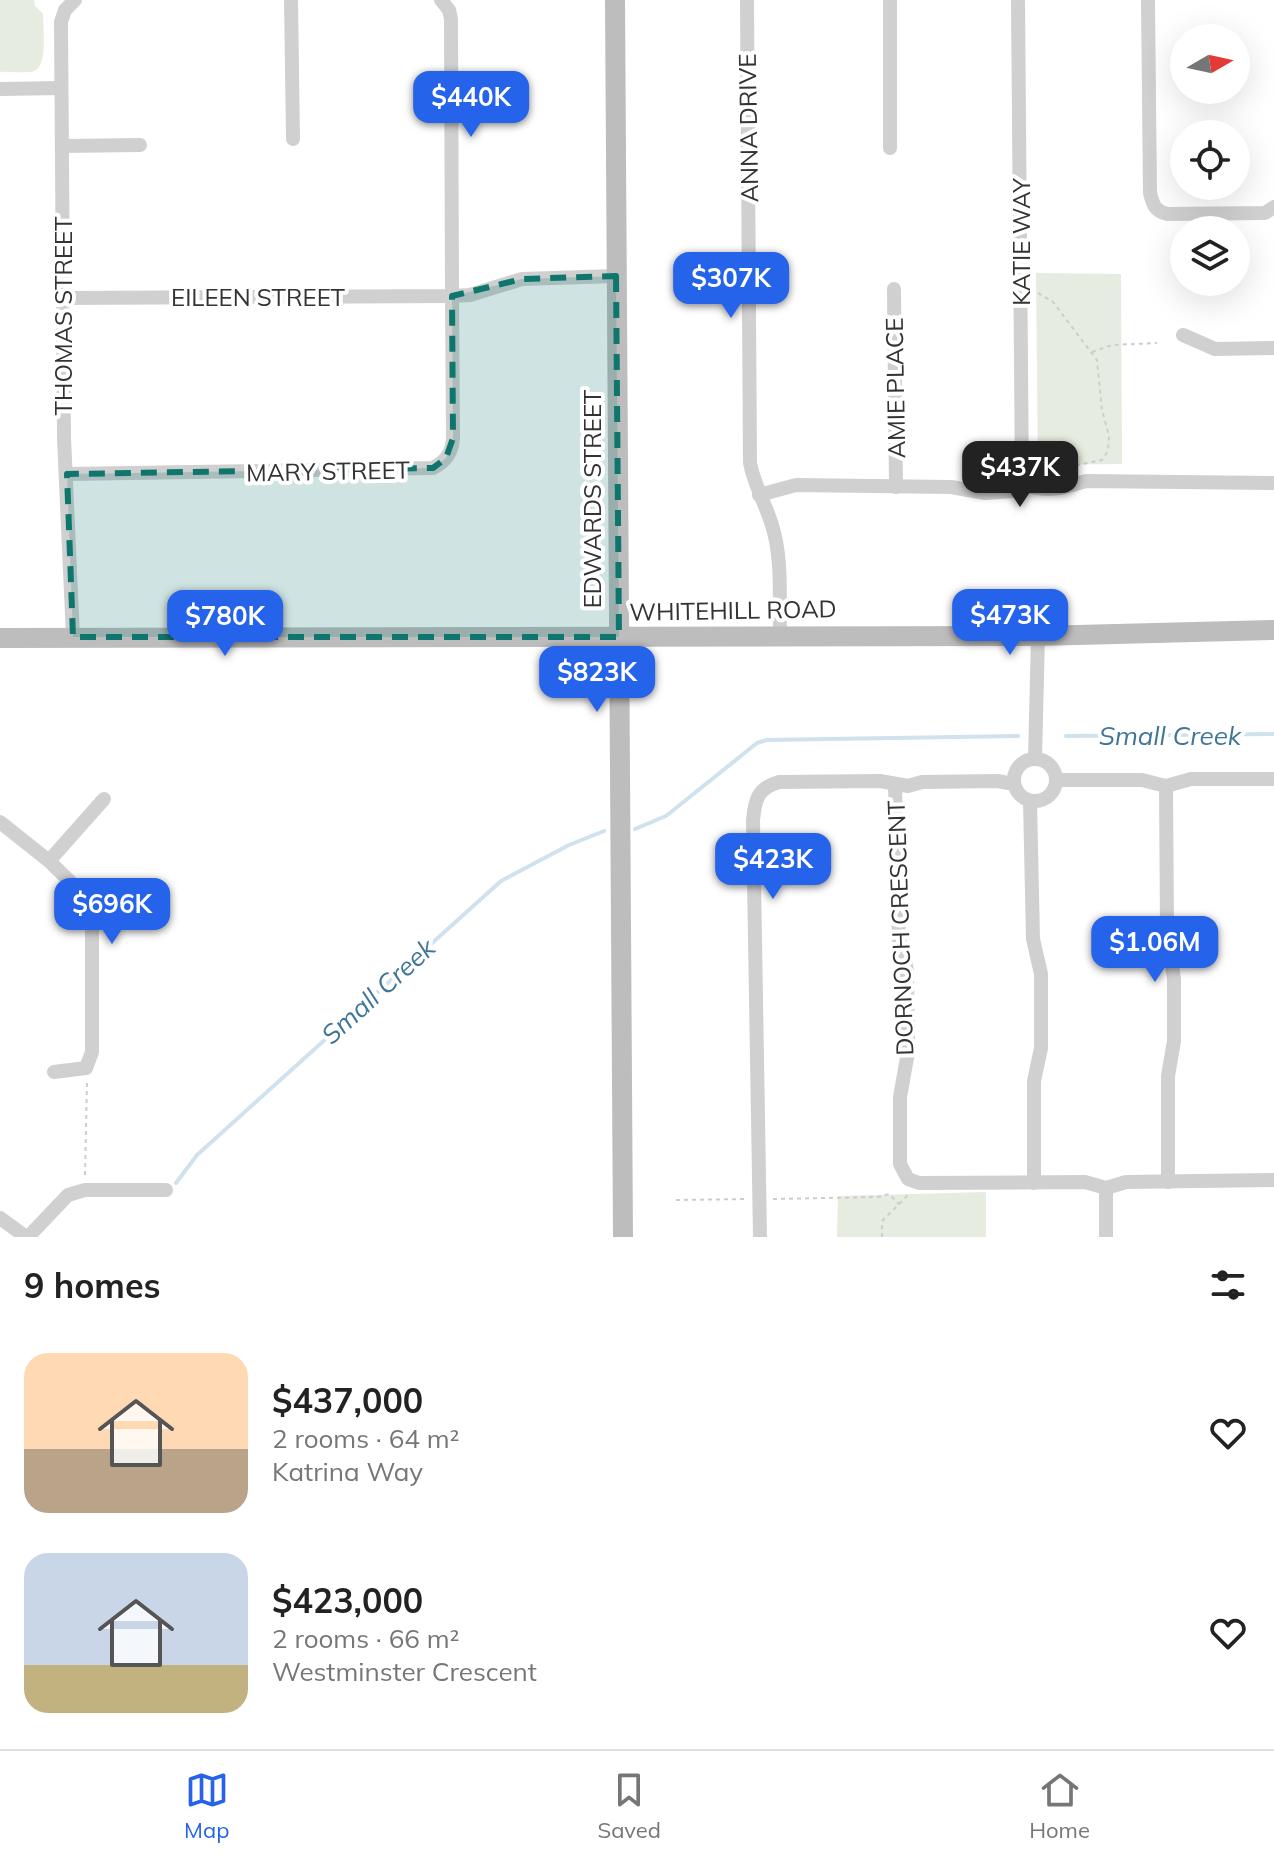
<!DOCTYPE html>
<html lang="en">
<head>
<meta charset="utf-8">
<style>
	:root { --surface:#fff; --page:#f2f2f2; --text:#222; --muted:#767676; --line:#e0e0e0; --accent:#2563eb }
	body { margin:0; font-family:Mulish,sans-serif; background:var(--page); color:var(--text); height:100vh; display:flex; flex-direction:column; font-size:30px; white-space:nowrap }
	* { box-sizing:border-box; margin:0 }
	p { font-size:26px; color:var(--muted) }
	.icon { flex:none; width:44px; height:44px; fill:none; stroke:currentColor; stroke-width:2; stroke-linecap:round; stroke-linejoin:round }
	.map { position:relative; height:1237px; overflow:hidden }
	.side { display:flex; flex-direction:column; background:var(--surface); flex:1 }
	.side>* { flex:none }
	.needle { width:52px; rotate:81deg }
	.buttons { position:absolute; left:1170px; top:24px; display:grid; gap:16px }
	.buttons a { display:grid; place-items:center; width:80px; height:80px; border-radius:50%; background:var(--surface); box-shadow:0 8px 32px #0002; font-size:40px }
	.price { position:absolute; translate:-50% -68px; padding:0 18px; border-radius:16px; background:var(--accent); color:#fff; font-size:26px; line-height:52px; filter:drop-shadow(0 2px 4px #0008) }
	.price::after { content:''; position:absolute; left:50%; top:48px; width:24px; height:18px; margin-left:-12px; background:inherit; clip-path:polygon(0 0,100% 0,50% 100%) }
	.price.current { background:#222; color:#fff }
	ul { padding:0; list-style:none }
	li { display:flex; align-items:center; gap:24px; height:200px; padding:0 24px }
	li span { display:grid; place-items:center; flex:none; width:224px; height:160px; border-radius:24px; color:#555 }
	li>.icon { margin-inline-start:auto }
	span .icon { width:96px; height:96px; fill:#fffc; stroke-width:1 }
	li b { font-size:34px }
	h2 { display:flex; justify-content:space-between; align-items:center; height:96px; padding:0 24px; font-size:34px }
	.tab-bar { display:flex; justify-content:space-around; align-items:center; height:112px; border-top:2px solid var(--line); background:var(--surface); font-size:22px; color:var(--muted) }
	.tab-bar a { display:grid; justify-items:center; gap:4px }
	.tab-bar .current { color:var(--accent) }
	.map>svg:first-child { display:block }
</style>
</head>
<body>
<div class="map">
<svg width="1274" height="1237" viewBox="0 0 1274 1237">
	<rect width="100%" height="100%" fill="#fff"/>
	<g fill="#e6ecdf">
		<path d="M0,0H34L35,6L43,14C43,27 48,67 34,71C25,74 10,71 0,72Z"/>
		<path d="M1036,273L1121,274L1122,464L1038,465Z"/>
		<path d="M986,1192V1237H837L838,1196Z"/>
	</g>
	<g fill="none" stroke-linecap="round" stroke-linejoin="round">
		<g stroke="#cfe2ee" stroke-width="4">
			<path d="M1066,736L1274,734"/>
			<path d="M635,829L666,816L757,743L767,740L1018,736"/>
			<path d="M176,1183L197,1155L501,881L569,845L604,831"/>
		</g>
		<g stroke="#cdcdcd" stroke-width="2" stroke-dasharray="4 4" stroke-linecap="butt">
			<path d="M1038,293L1053,302L1097,360L1102,410L1109,436L1108,451L1102,460L1063,468L1058,471L1054,477"/>
			<path d="M1092,352L1112,345L1157,343"/>
			<path d="M85,1175L87,1081"/>
			<path d="M773,1199L878,1197L889,1194L899,1204"/>
			<path d="M676,1200L747,1199"/>
			<path d="M882,1237V1221L909,1194"/>
		</g>
		<g stroke="#d0d0d0" stroke-width="14">
			<path d="M291,0L293,139"/>
			<path d="M747,0L750,463C754,484 764,501 771,522C783,557 779,597 780,634"/>
			<path d="M890,0V148"/>
			<path d="M1018,0L1022,484"/>
			<path d="M1148,0L1150,193C1153,205 1155,211 1167,214L1265,213L1274,207"/>
			<path d="M0,89L61,88"/>
			<path d="M62,146L140,145"/>
			<path d="M894,289L896,487"/>
			<path d="M63,298L452,296L451,19L449,10L441,0"/>
			<path d="M1183,335L1215,349L1274,348"/>
			<path d="M67,474L433,468C446,461 452,453 453,438L452,296L470,295L522,279L616,276"/>
			<path d="M759,495L796,485L951,487L985,493L1014,491L1022,484C1046,493 1063,488 1086,481L1274,483"/>
			<path d="M73,637L64,438L61,22L65,10L75,0"/>
			<circle cx="1035" cy="780" r="21"/>
			<path d="M1035,759L1038,636"/>
			<path d="M1056,780H1142L1166,786L1191,779H1274"/>
			<path d="M895,785L899,939L907,970L908,1052L900,1097V1164L908,1179L919,1183L1085,1182L1106,1188L1126,1182L1274,1180"/>
			<path d="M1166,786L1167,930L1174,979V1041L1168,1076V1182"/>
			<path d="M1030,801L1033,939L1041,974V1048L1034,1081V1183"/>
			<path d="M0,822L49,861L92,903V1052L86,1068L54,1072"/>
			<path d="M49,861L104,799"/>
			<path d="M1106,1188V1237"/>
			<path d="M0,1218L26,1237"/>
			<path d="M28,1237L68,1195L85,1190H166"/>
			<path d="M760,1237L753,820C755,799 758,788 779,782L880,781L908,786L922,782L997,781L1014,784"/>
		</g>
		<g stroke="#bdbdbd" stroke-width="20">
			<path d="M615,0L623,1237"/>
			<path d="M0,638L1038,636L1274,630"/>
		</g>
	</g>
	<path fill="#0f766e" fill-opacity="0.2" stroke="#0f766e" stroke-width="6" stroke-dasharray="16 10" stroke-linejoin="round" d="M616,276L619,637H73L67,474L433,468L446,458L453,438L452,296L522,279Z"/>
	<g text-anchor="middle" dominant-baseline="central" stroke-width="8" stroke-linejoin="round" paint-order="stroke">
		<g font-size="24" fill="#333" stroke="#fff">
			<text transform="translate(748 128) rotate(-91)">ANNA DRIVE</text>
			<text transform="translate(1021 242) rotate(-90)">KATIE WAY</text>
			<text x="258" y="297">EILEEN STREET</text>
			<text transform="translate(63 316) rotate(-90)">THOMAS STREET</text>
			<text transform="translate(895 388) rotate(-91)">AMIE PLACE</text>
			<text transform="translate(328 471) rotate(-1)">MARY STREET</text>
			<text transform="translate(592 499) rotate(-90)">EDWARDS STREET</text>
			<text transform="translate(733 610) rotate(-1)">WHITEHILL ROAD</text>
			<text transform="translate(900 928) rotate(-92)">DORNOCH CRESCENT</text>
		</g>
		<g font-size="26" font-style="italic" fill="#3f7597" stroke="#fff">
			<text x="1170" y="735">Small Creek</text>
			<text transform="translate(378 991) rotate(-42)">Small Creek</text>
		</g>
	</g>
</svg>
<div class="buttons">
<a><svg class="needle" viewBox="-14 -14 28 28"><path d="M0-13l5 13h-10z" fill="#e53935"/><path d="M0 13l5-13h-10z" fill="#767676"/></svg></a>
<a><svg class="icon" aria-label="locate" viewBox="0 0 24 24"><circle cx="12" cy="12" r="6"/><path d="M12 2v4M12 18v4M2 12h4M18 12h4"/></svg></a>
<a><svg class="icon" aria-label="layers" viewBox="0 0 24 24"><path d="M12 4l9 5-9 5-9-5zM3 14l9 5 9-5"/></svg></a>
</div>
<b class="price" style="left:471px;top:139px">$440K</b>
<b class="price" style="left:731px;top:320px">$307K</b>
<b class="price current" style="left:1020px;top:509px">$437K</b>
<b class="price" style="left:1010px;top:657px">$473K</b>
<b class="price" style="left:225px;top:658px">$780K</b>
<b class="price" style="left:597px;top:714px">$823K</b>
<b class="price" style="left:773px;top:901px">$423K</b>
<b class="price" style="left:112px;top:946px">$696K</b>
<b class="price" style="left:1155px;top:984px">$1.06M</b>
</div>
<section class="side">
<h2>9 homes<svg class="icon" aria-label="filters" viewBox="0 0 24 24"><path d="M4 7h16M4 17h16"/><circle cx="9" cy="7" r="2"/><circle cx="15" cy="17" r="2"/></svg></h2>
<ul>
<li><span style="background:linear-gradient(#ffd9b3 60%,#b9a48a 0)"><svg class="icon" aria-label="home" viewBox="0 0 24 24"><path d="M3 11l9-7 9 7M6 9v11h12V9"/></svg></span><div><b>$437,000</b><p>2 rooms · 64 m²</p><p>Katrina Way</p></div><svg class="icon" aria-label="heart" viewBox="0 0 24 24"><path d="M12 20l-8-8c-3-5 5-10 8-4 3-6 11-1 8 4z"/></svg></li>
<li><span style="background:linear-gradient(#c9d6e8 70%,#c2b280 0)"><svg class="icon" aria-label="home" viewBox="0 0 24 24"><path d="M3 11l9-7 9 7M6 9v11h12V9"/></svg></span><div><b>$423,000</b><p>2 rooms · 66 m²</p><p>Westminster Crescent</p></div><svg class="icon" aria-label="heart" viewBox="0 0 24 24"><path d="M12 20l-8-8c-3-5 5-10 8-4 3-6 11-1 8 4z"/></svg></li>
</ul>
</section>
<nav class="tab-bar">
<a class="current"><svg class="icon" aria-label="map" viewBox="0 0 24 24"><path d="M3 6l6-2 6 2 6-2v14l-6 2-6-2-6 2zM9 4v14M15 6v14"/></svg>Map</a>
<a><svg class="icon" aria-label="saved" viewBox="0 0 24 24"><path d="M7 4h10v16l-5-4-5 4z"/></svg>Saved</a>
<a><svg class="icon" aria-label="home" viewBox="0 0 24 24"><path d="M3 11l9-7 9 7M6 9v11h12V9"/></svg>Home</a>
</nav>
</body>
</html>
